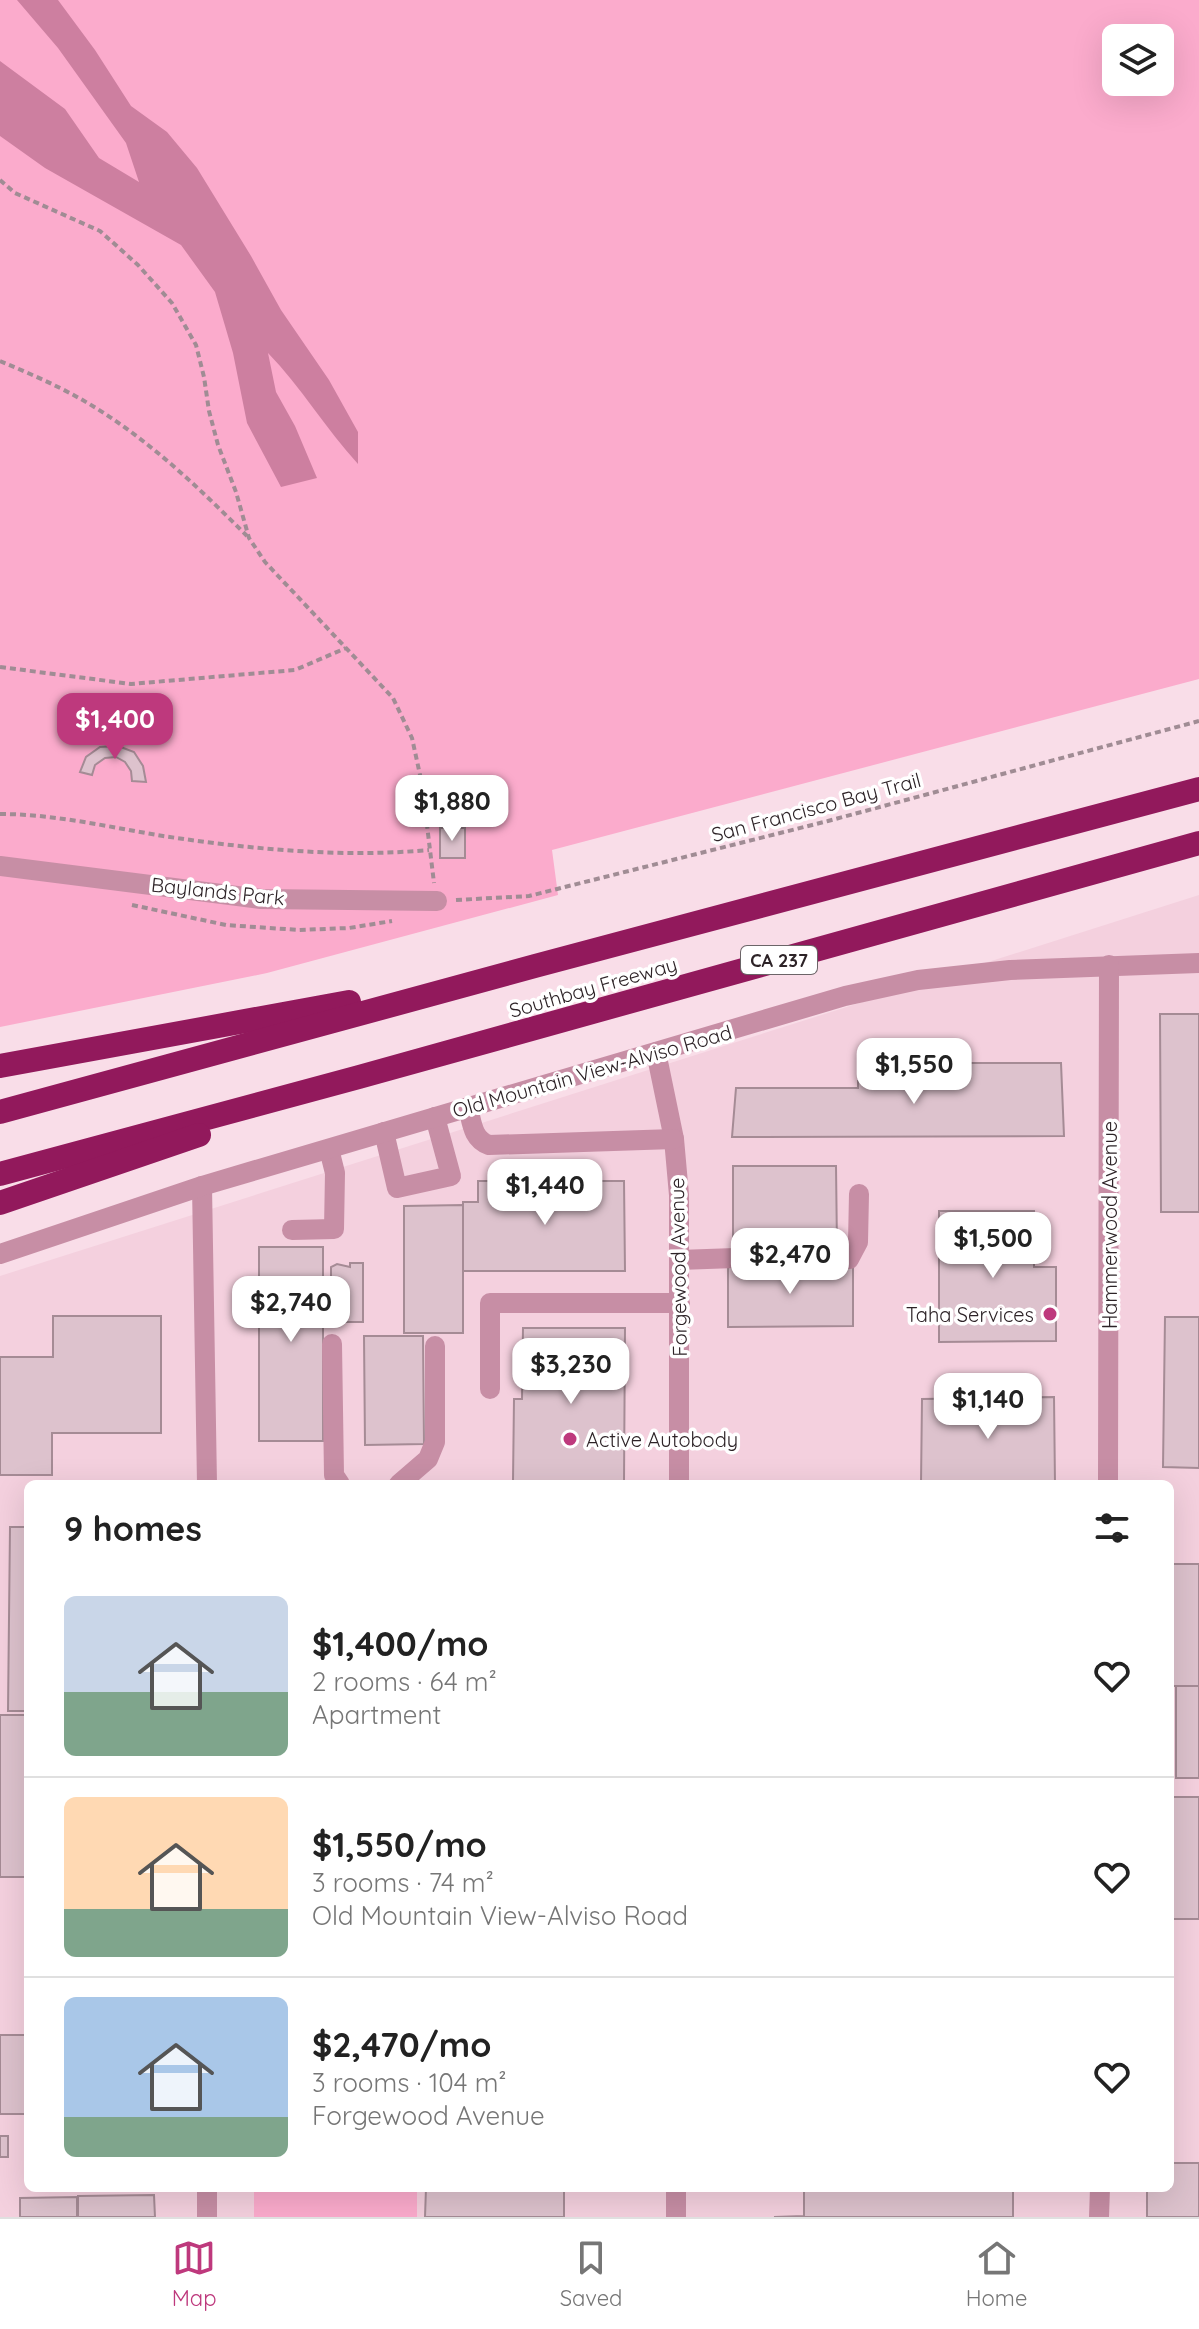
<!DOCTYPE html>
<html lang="en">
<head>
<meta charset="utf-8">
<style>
	:root { --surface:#fff; --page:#f6f6f6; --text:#222; --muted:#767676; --line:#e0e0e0; --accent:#be397d }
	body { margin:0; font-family:Quicksand,sans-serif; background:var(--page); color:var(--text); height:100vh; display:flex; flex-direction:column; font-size:30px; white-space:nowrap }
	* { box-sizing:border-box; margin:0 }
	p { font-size:26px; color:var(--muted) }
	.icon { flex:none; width:44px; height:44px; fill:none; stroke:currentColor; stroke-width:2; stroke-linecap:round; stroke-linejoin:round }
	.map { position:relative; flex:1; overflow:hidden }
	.details { position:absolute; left:24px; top:1480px; width:1150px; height:712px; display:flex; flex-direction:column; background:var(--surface); border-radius:12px; box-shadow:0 8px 32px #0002 }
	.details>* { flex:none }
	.controls { position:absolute; left:1102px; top:24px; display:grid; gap:16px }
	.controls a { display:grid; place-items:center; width:72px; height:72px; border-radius:12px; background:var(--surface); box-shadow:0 8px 32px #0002; font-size:40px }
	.price { position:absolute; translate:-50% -68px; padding:0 18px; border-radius:16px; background:#fff; color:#222; font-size:26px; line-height:52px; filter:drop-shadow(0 2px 4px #0008) }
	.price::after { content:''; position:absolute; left:50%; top:48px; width:24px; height:18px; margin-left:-12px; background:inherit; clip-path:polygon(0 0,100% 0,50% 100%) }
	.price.on { background:var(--accent); color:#fff }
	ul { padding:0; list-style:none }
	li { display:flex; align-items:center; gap:24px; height:200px; padding:0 40px }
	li+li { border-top:2px solid var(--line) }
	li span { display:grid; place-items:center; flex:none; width:224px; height:160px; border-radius:12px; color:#555 }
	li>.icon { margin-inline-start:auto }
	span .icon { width:96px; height:96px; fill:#fffc; stroke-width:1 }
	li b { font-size:34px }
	h2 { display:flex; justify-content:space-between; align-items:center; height:96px; padding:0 40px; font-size:34px }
	.tab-bar { display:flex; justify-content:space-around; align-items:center; height:112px; border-top:2px solid var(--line); background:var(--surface); font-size:22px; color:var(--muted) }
	.tab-bar a { display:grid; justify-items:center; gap:4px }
	.tab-bar .on { color:var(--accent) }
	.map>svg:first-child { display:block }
</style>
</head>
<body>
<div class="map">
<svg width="1199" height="2217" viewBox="0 0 1199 2217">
	<rect width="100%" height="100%" fill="#f9dde8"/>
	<path fill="#f4d0de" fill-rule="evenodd" d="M1199,895V2217H0V1276ZM28,1484H1170V2188H28Z"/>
	<g fill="#fbabcc" fill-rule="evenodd">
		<path d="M0,0H1199V679L552,850L558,895L267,973L0,1027ZM1116,38H1160V82H1116Z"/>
		<rect x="254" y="2188" width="163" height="29"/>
	</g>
	<path fill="#cd7fa0" d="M17,0H58L95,50L131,106L167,132L197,168L251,256L281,310L329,380L358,432V464C326,429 301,387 268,353L276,392L295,426L317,478L281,487L247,423L233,353L215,292L181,245L45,168L0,136V61L65,109L99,158L139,182L126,143L58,48Z"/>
	<g fill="#ddc2cd" stroke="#a58b95" stroke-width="2">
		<path d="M118,746L134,752L143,766L146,782L132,781L131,771L125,762L116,757L105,758L95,765L92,775L80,772L86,757L100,747Z"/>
		<rect x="440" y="828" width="25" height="30"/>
		<path d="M1160,1014H1199V1212H1161Z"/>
		<path d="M935,1063H1061L1064,1136L732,1137L736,1088H858V1081L935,1080Z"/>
		<path d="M733,1166H836L837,1247H733Z"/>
		<path d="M543,1178H556V1181H624L625,1271H463V1202H478V1181H543Z"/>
		<path d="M463,1205V1333H404V1206Z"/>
		<path d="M939,1211H1034V1267H1056V1341L939,1342Z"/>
		<rect x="259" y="1247" width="64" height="194"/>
		<path d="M350,1263H363V1322H331V1267L337,1264L350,1267Z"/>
		<path d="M728,1266H853V1326L728,1327Z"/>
		<path d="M53,1316H161V1433H52V1475H0V1357H53Z"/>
		<path d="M1165,1317H1199V1468L1163,1467Z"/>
		<path d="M523,1328H625L624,1482L513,1481L514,1399H522Z"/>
		<path d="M364,1336H423L424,1444L365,1445Z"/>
		<path d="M1054,1397L1055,1484H921L922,1399Z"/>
		<path d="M10,1527H28V1711H8Z"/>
		<rect x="1170" y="1564" width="29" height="122"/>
		<rect x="1176" y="1686" width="23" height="92"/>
		<rect x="0" y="1715" width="28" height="162"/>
		<rect x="1170" y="1797" width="29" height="122"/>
		<rect x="0" y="2035" width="28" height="79"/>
		<rect x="0" y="2136" width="8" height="21"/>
		<path d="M1170,2163H1199V2217H1147V2188H1170Z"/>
		<path d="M426,2188H564V2217H425Z"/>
		<path d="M804,2188H1013V2217H774L804,2216Z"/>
		<path d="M154,2195L155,2217H78V2196Z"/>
		<path d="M77,2197V2217H20V2198Z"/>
	</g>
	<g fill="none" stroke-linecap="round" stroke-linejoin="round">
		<g stroke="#a08c94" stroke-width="4" stroke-dasharray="6 4" stroke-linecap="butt">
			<path d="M0,180L15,193L100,231L138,265L172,303L196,345L204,377L209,411L218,445L236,492L249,538L265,562L393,698L412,738L422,784L434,883"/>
			<path d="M0,361C26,372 54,384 79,398C143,434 196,485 247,536"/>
			<path d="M0,667L131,684L295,670L346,648"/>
			<path d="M0,814C54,814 109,827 163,836C250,849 341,858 429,850"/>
			<path d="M456,900L529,896L828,821L1199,721"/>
			<path d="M132,905L226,925L299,930L349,928L392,921"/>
		</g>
		<g stroke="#c78ea5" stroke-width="20">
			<path d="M0,866L261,899L437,901"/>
			<path d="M656,1052L674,1139L679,1195V1484"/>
			<path d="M468,1107C472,1122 472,1139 489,1145L674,1139"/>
			<path d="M384,1132L397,1188L451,1176L435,1117"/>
			<path d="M202,1186L207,1484"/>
			<path d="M292,1230L334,1229L335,1173L329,1149"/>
			<path d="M0,1254L202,1186L845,996L918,980L1010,970L1199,963"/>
			<path d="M679,1260L763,1257L849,1259L858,1242L859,1194"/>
			<path d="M332,1344L334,1475L340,1484"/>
			<path d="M490,1389V1303H680"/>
			<path d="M399,1484L428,1459L435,1442V1346"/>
			<path d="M1108,1484L1109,965"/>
			<path d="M207,2188V2217"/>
			<path d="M676,2217V2188"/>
			<path d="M1099,2217L1100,2188"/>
		</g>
		<g stroke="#92195c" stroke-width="24">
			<path d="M0,1066L349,1002"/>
			<path d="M0,1112L535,966L1199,789"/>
			<path d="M0,1174L359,1077L1199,843"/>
			<path d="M0,1203L199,1135"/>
		</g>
	</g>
	<g fill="#be397d" stroke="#fff" stroke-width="3">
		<circle cx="1050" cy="1314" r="8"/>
		<circle cx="570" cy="1439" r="8"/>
	</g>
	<g text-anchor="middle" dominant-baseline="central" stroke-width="7" stroke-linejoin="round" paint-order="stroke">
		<rect fill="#fff" stroke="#6c6568" stroke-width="2" x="741" y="946" width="76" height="28" rx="6"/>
		<g font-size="18" font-weight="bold" fill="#2d2327">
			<text x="779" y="960">CA 237</text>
		</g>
		<g font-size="20" fill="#2d2327" stroke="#fff">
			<text transform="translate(816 807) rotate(-15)">San Francisco Bay Trail</text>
			<text transform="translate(218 891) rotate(6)">Baylands Park</text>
			<text transform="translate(593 987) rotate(-16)">Southbay Freeway</text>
			<text transform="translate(592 1071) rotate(-16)">Old Mountain View-Alviso Road</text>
			<text transform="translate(1109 1225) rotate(-90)">Hammerwood Avenue</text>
			<text transform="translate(678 1267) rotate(-91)">Forgewood Avenue</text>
		</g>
		<g font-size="20" fill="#2d2327" stroke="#fff" text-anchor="end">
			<text x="1034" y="1314">Taha Services</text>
			<text x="586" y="1439" text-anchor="start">Active Autobody</text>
		</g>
	</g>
</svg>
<div class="controls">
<a><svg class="icon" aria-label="layers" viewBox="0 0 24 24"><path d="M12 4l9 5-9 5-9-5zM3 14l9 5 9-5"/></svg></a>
</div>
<b class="price on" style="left:115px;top:761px">$1,400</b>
<b class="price" style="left:452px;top:843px">$1,880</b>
<b class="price" style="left:914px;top:1106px">$1,550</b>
<b class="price" style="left:545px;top:1227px">$1,440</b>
<b class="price" style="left:993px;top:1280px">$1,500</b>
<b class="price" style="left:790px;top:1296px">$2,470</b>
<b class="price" style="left:291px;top:1344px">$2,740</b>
<b class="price" style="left:571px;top:1406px">$3,230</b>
<b class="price" style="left:988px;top:1441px">$1,140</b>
<section class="details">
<h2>9 homes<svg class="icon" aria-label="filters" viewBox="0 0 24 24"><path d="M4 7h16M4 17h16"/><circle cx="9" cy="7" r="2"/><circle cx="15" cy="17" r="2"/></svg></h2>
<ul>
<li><span style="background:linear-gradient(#c9d6e8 60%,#7fa58c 0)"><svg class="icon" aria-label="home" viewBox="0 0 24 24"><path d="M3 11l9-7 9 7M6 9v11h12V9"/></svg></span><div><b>$1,400/mo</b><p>2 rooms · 64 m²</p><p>Apartment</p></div><svg class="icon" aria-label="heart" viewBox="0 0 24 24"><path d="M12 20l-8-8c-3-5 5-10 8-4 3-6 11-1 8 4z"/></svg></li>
<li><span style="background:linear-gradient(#ffd9b3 70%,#7fa58c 0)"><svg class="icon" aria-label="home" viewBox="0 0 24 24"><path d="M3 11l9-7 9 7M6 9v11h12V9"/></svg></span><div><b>$1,550/mo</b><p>3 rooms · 74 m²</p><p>Old Mountain View-Alviso Road</p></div><svg class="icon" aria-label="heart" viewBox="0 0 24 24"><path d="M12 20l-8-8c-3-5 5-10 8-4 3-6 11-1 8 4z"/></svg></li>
<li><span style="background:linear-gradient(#a9c7e8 75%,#7fa58c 0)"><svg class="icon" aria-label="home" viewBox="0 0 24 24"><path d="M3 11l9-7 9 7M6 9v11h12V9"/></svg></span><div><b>$2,470/mo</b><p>3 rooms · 104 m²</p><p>Forgewood Avenue</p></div><svg class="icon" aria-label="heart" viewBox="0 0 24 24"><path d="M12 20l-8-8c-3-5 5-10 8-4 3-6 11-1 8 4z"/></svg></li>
</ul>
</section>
</div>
<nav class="tab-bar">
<a class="on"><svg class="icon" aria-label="map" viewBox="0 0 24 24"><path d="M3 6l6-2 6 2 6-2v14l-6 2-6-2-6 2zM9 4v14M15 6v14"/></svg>Map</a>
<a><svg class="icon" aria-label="saved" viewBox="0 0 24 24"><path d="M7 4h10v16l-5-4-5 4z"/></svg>Saved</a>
<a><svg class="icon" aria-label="home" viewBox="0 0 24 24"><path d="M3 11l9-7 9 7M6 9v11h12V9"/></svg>Home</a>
</nav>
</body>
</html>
